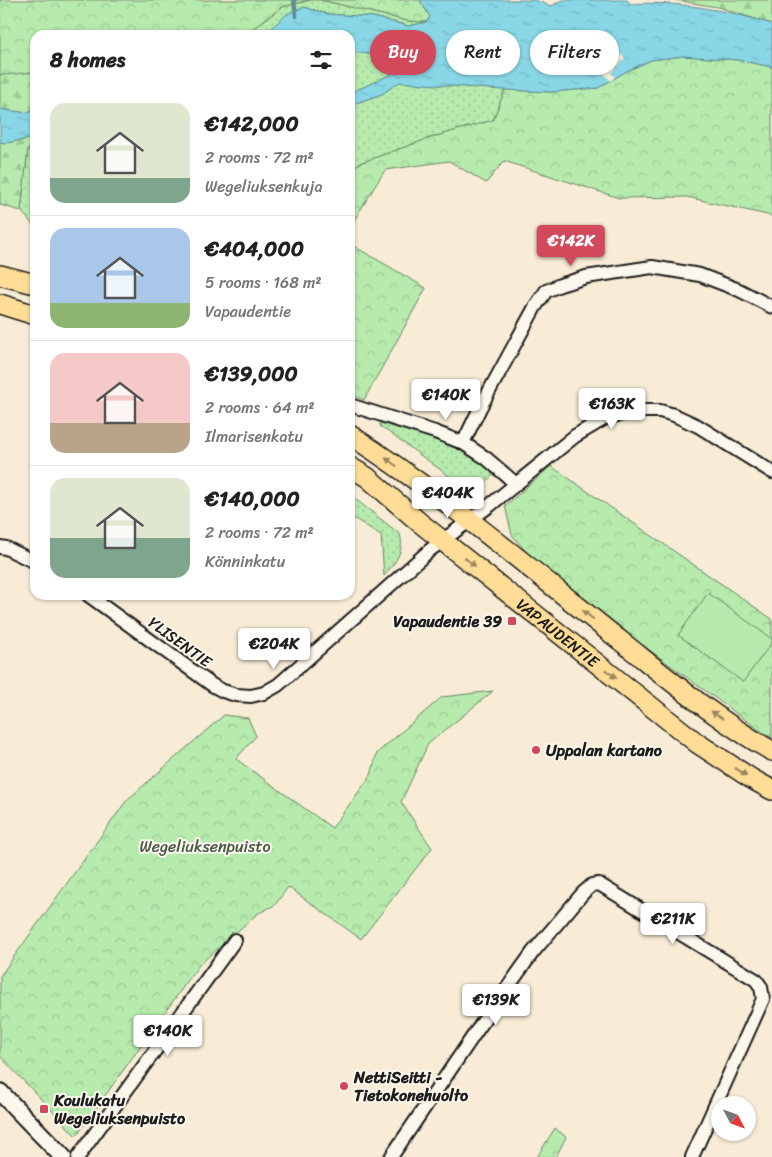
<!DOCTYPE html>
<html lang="en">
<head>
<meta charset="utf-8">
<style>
	:root { --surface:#fff; --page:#f2f2f2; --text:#222; --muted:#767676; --line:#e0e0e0; --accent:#d1495b }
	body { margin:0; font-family:Sriracha,sans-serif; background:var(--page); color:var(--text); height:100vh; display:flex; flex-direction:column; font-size:19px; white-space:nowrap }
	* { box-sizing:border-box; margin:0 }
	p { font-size:16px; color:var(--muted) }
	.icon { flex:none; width:28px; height:28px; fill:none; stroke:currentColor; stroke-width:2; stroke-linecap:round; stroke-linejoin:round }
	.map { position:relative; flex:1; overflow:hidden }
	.details { position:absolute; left:30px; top:30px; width:325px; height:570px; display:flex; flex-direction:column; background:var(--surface); border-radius:15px; box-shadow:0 1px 4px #0004 }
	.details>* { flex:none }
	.banner { position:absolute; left:370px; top:30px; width:326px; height:45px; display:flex; gap:10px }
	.needle { width:32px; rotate:131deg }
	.tools { position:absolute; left:711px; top:1096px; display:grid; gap:10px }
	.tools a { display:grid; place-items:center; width:45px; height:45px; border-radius:50%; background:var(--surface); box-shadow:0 1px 4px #0004; font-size:25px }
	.price { position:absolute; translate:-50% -42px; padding:0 11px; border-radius:5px; background:#fff; color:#222; font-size:16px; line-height:32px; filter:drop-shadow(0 1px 2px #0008) }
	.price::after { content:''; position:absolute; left:50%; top:30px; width:15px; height:11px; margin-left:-8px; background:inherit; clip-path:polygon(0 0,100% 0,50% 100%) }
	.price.active { background:var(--accent); color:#fff }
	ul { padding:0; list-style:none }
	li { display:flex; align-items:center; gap:15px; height:125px; padding:0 20px }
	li+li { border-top:1px solid var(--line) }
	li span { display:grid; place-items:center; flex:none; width:140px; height:100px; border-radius:15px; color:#555 }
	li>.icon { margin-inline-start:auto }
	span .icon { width:60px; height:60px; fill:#fffc; stroke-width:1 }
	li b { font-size:21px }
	h2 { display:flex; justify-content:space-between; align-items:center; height:60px; padding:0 20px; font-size:21px }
	.tag { padding:0 18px; border-radius:22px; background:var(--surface); box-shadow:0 1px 4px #0004; font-size:18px; line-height:45px }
	.tag.active { background:var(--accent); color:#fff }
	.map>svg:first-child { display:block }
</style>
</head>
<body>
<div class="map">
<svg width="772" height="1157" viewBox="0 0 772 1157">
	<defs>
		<pattern id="grass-dots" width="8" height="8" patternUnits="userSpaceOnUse" patternTransform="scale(1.25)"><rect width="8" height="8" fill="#b6ebad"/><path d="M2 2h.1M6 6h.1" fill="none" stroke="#9cc994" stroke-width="1.8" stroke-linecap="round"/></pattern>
		<pattern id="forest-firs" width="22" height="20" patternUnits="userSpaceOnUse" patternTransform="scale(1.25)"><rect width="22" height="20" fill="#b6ebad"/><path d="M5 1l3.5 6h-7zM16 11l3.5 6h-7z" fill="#9cc994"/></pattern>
		<pattern id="park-crowns" width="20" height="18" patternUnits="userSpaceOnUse" patternTransform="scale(1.25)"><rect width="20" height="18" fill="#b6ebad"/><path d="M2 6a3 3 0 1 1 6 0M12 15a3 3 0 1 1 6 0" fill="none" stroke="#9cc994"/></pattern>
		<pattern id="water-ripples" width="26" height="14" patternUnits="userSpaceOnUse" patternTransform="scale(1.25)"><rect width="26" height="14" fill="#88d6e6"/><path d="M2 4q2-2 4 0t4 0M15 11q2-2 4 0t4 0" fill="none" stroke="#75b7c5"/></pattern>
	</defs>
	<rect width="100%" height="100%" fill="#f8ecd6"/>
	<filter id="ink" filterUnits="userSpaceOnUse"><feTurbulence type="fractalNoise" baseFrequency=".02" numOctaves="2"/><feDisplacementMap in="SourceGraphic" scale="10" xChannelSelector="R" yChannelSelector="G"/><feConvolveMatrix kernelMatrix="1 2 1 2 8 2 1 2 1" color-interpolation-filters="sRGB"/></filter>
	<g filter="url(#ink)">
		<g fill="url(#grass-dots)" stroke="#698464">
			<path d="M310,0H321L408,21L426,22L409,26L373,17L327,14L304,7L264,35H244L282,7Z"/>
			<path d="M350,52L397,57L400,67L392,74L350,93Z"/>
			<path d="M399,82L505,90L493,120L433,137L360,163L350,169V105L382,94Z"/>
			<path d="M35,148V227L21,211L28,149Z"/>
			<path d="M380,423L433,439L460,450L491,470L492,476C479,490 472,489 456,481L380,426Z"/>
			<path d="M350,495L400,534C405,552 395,562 384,576L381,535L350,516Z"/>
		</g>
		<g fill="url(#forest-firs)" stroke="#698464">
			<path d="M675,0H772V24L717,7Z"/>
			<path d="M35,72V110L27,113L0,109V74Z"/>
			<path d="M35,138V148L28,149L21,211L0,205V142L5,143Z"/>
		</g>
		<g fill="url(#park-crowns)" stroke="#698464">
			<path d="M0,0H310L282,7L244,35H35V72L3,75L0,74Z"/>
			<path d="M321,0H420L430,17L426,22L408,21Z"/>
			<path d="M683,56L738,60L772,67V216L687,197L619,198L504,161L486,183L449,161L385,170L350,227V169L360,163L433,137L493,120L505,90L552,92L598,88L625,72L651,60Z"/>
			<path d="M350,244L426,288L364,400L350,394Z"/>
			<path d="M551,466L772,619V738L758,729L645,647L530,556L512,535L505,506Z"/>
			<path d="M493,691L428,744L401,802L432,848L361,939L288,887L275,905L257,914L199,965L76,1136L0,1056V976L127,800L224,715L248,718L256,736L236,759L332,828L371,775L377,753L442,697Z"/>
			<path d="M555,1128L566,1137L556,1157H537Z"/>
		</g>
		<path fill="#b6ebad" stroke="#698464" d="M708,593L772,639V642L743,682L678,635Z"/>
		<g fill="url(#water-ripples)" stroke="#5d8c95">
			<path d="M420,0H534L551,6L563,0H627L631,4C673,0 731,11 772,24V67L738,60L683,56L651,60L625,72L598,88L552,92L505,90L399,82L382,94L350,105V93L392,74L399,67L397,57L384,55L350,52V35H264L288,13L304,7L327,14L373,17L409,26L426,22L430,17Z"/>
			<path d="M0,109L27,113L35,110V138L5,143L0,142Z"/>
		</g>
		<path fill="#f8ecd6" d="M621,54L625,58L611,73L615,77L611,81L597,67L601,63L607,69Z"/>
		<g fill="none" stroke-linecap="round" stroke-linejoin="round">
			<path stroke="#5d8c95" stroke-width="4.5" d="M294,0L296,16"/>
			<g stroke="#1c1c1c" stroke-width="16">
				<g id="street">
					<path d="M350,405L435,432L463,443L486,458L515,483"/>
					<path d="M463,443L480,408L535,307L546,291L560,285L586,277L652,267L700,275L739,290L772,307"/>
					<path d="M0,547L6,548L35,562"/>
					<path d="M88,595L212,685L223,691L236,695L251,696L264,693L278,685L430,550L489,506L575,436L607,417L639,411H660L674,415L698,426L772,472"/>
					<path d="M78,1157L235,940"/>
					<path d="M391,1157L480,1026L533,952L583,893L592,885L599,884L756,980L761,987L763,999L692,1157"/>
				</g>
			</g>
			<g stroke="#1c1c1c" stroke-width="20">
				<path id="secondary" d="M0,1092L63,1157"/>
			</g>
			<g stroke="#1c1c1c" stroke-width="22">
				<g id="primary">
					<path d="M0,275L35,284"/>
					<path d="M0,304L35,315"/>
					<path d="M350,435C446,497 533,571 622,642C670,680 718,721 772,751"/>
					<path id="s1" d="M350,467L367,477L419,522L697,743L752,779L772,790"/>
				</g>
			</g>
			<use href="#street" stroke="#fbf7ec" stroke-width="12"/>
			<use href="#secondary" stroke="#fbf7ec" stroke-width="16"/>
			<use href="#primary" stroke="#ffdd96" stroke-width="19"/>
		</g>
		<defs><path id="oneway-solid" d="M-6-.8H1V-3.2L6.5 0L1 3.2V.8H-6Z" transform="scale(1.25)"/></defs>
		<g fill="#99865f">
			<use href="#oneway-solid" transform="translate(391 462) rotate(-144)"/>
			<use href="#oneway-solid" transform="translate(470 562) rotate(39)"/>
			<use href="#oneway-solid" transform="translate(588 615) rotate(-142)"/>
			<use href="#oneway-solid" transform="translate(611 674) rotate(38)"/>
			<use href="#oneway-solid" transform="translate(717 715) rotate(-146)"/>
			<use href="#oneway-solid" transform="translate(741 772) rotate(33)"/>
		</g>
	</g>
	<g fill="#d1495b" stroke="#fbf7ec" stroke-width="2">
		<rect x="507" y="616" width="10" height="10" rx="2.5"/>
		<circle cx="536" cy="750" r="5"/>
		<circle cx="344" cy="1086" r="5"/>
		<rect x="39" y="1104" width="10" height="10" rx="2.5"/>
	</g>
	<g text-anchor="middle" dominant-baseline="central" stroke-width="4" stroke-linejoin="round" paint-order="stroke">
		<g font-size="16" font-weight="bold" fill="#1c1c1c" stroke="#fbf7ec" text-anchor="start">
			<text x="502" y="621" text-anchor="end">Vapaudentie 39</text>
			<text x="546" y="750">Uppalan kartano</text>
			<text x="354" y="1077">NettiSeitti -<tspan x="354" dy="18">Tietokonehuolto</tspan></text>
			<text x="54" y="1100">Koulukatu<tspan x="54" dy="18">Wegeliuksenpuisto</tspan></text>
		</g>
		<g font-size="16" fill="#1c1c1c" stroke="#fbf7ec">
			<text stroke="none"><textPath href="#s1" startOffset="266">VAPAUDENTIE</textPath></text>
			<text transform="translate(180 642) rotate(36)">YLISENTIE</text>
		</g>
		<g font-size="16" fill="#4a5a48" stroke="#fbf7ec">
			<text x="205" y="846">Wegeliuksenpuisto</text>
		</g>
	</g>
</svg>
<div class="tools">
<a><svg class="needle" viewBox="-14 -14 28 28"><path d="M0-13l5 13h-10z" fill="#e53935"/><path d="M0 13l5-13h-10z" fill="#767676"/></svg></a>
</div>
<b class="price active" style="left:571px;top:267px">€142K</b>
<b class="price" style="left:446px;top:421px">€140K</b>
<b class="price" style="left:612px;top:430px">€163K</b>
<b class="price" style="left:448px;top:519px">€404K</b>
<b class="price" style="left:274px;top:670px">€204K</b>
<b class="price" style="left:673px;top:945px">€211K</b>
<b class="price" style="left:496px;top:1026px">€139K</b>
<b class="price" style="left:168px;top:1057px">€140K</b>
<div class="banner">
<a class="tag active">Buy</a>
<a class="tag">Rent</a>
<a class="tag">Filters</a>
</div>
<section class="details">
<h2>8 homes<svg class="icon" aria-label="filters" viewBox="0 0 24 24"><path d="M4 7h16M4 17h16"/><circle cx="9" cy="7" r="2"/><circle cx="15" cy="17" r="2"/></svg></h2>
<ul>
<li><span style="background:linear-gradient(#dfe7d0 75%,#7fa58c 0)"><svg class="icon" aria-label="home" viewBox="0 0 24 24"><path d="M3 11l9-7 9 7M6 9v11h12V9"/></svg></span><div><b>€142,000</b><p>2 rooms · 72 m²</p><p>Wegeliuksenkuja</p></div></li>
<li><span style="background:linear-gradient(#a9c7e8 75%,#8fb573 0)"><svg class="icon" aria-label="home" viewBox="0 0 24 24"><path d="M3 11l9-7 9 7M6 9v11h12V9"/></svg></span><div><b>€404,000</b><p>5 rooms · 168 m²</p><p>Vapaudentie</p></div></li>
<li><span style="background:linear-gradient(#f6c9c9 70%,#b9a48a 0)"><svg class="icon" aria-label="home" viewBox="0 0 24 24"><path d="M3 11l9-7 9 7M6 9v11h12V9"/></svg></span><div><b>€139,000</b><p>2 rooms · 64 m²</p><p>Ilmarisenkatu</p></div></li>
<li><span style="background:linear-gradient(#dfe7d0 60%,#7fa58c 0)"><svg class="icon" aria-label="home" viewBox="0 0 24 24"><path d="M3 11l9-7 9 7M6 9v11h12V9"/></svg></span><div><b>€140,000</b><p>2 rooms · 72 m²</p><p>Könninkatu</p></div></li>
</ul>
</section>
</div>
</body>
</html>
